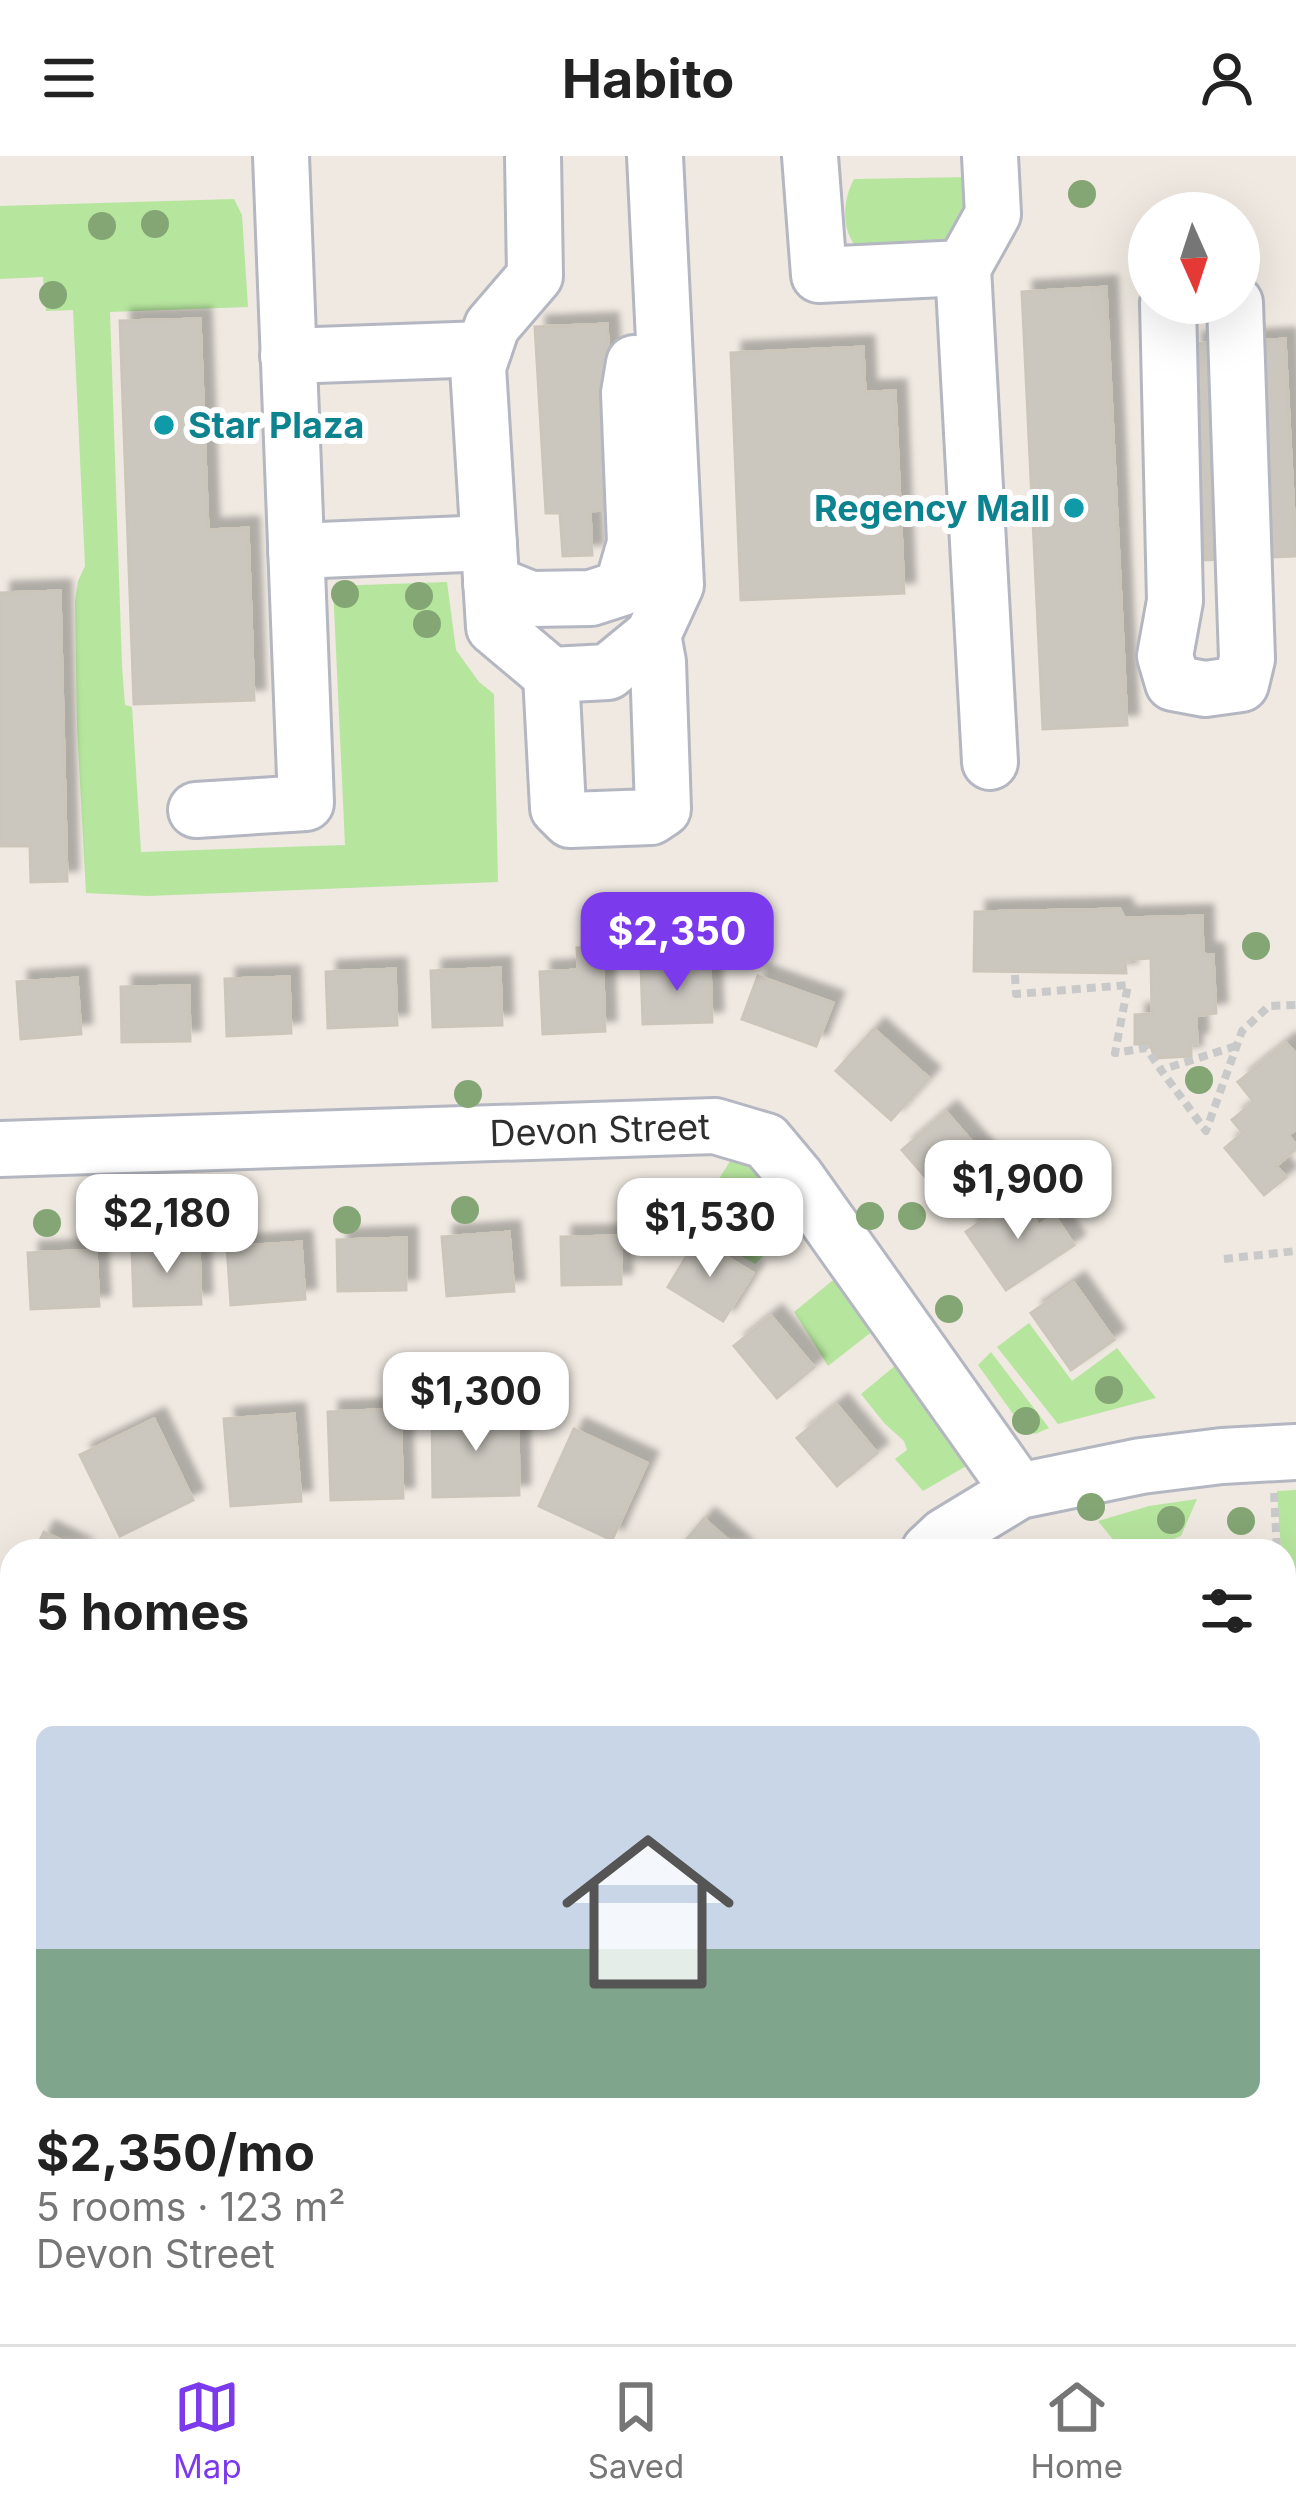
<!DOCTYPE html>
<html lang="en">
<head>
<meta charset="utf-8">
<style>
	:root { --surface:#fff; --page:#f2f2f2; --text:#222; --muted:#767676; --line:#e0e0e0; --accent:#7c3aed }
	body { margin:0; font-family:Inter,sans-serif; background:var(--page); color:var(--text); height:100vh; display:flex; flex-direction:column; font-size:45px; white-space:nowrap }
	* { box-sizing:border-box; margin:0 }
	p { font-size:39px; color:var(--muted) }
	.icon { flex:none; width:66px; height:66px; fill:none; stroke:currentColor; stroke-width:2; stroke-linecap:round; stroke-linejoin:round }
	.map { position:relative; flex:1; overflow:hidden }
	.drawer { position:absolute; left:0px; top:1383px; width:1296px; height:807px; display:flex; flex-direction:column; background:var(--surface); border-radius:36px 36px 0 0; box-shadow:0 12px 48px #0002 }
	.drawer>* { flex:none }
	.needle { width:78px; rotate:177deg }
	.buttons { position:absolute; left:1128px; top:36px; display:grid; gap:24px }
	.buttons a { display:grid; place-items:center; width:132px; height:132px; border-radius:50%; background:var(--surface); box-shadow:0 12px 48px #0002; font-size:60px }
	.price { position:absolute; translate:-50% -102px; padding:0 27px; border-radius:24px; background:#fff; color:#222; font-size:39px; line-height:78px; filter:drop-shadow(0 3px 6px #0008) }
	.price::after { content:''; position:absolute; left:50%; top:72px; width:36px; height:27px; margin-left:-18px; background:inherit; clip-path:polygon(0 0,100% 0,50% 100%) }
	.price.selected { background:var(--accent); color:#fff }
	ul { padding:0; list-style:none }
	li { display:grid; align-content:center; gap:24px; height:636px; padding:0 36px }
	li span { display:grid; place-items:center; height:372px; border-radius:18px; color:#555 }
	li>.icon { margin-inline-start:auto }
	span .icon { width:216px; height:216px; fill:#fffc; stroke-width:1 }
	li b { font-size:51px }
	h2 { display:flex; justify-content:space-between; align-items:center; height:144px; padding:0 36px; font-size:51px }
	header { display:flex; justify-content:space-between; align-items:center; height:156px; padding:0 36px; background:var(--surface); font-size:54px; font-weight:700 }
	.menu { display:flex; justify-content:space-around; align-items:center; height:168px; border-top:3px solid var(--line); background:var(--surface); font-size:33px; color:var(--muted) }
	.menu a { display:grid; justify-items:center; gap:6px }
	.menu .selected { color:var(--accent) }
	.map>svg:first-child { display:block }
</style>
</head>
<body>
<header><svg class="icon" aria-label="menu" viewBox="0 0 24 24"><path d="M4 6h16M4 12h16M4 18h16"/></svg>Habito<svg class="icon" aria-label="person" viewBox="0 0 24 24"><circle cx="12" cy="8" r="4"/><path d="M4 21q1-7 8-7t8 7"/></svg></header>
<div class="map">
<svg width="1296" height="2188" viewBox="0 0 1296 2188">
	<defs>
		<filter id="shadow"><feDropShadow dx="11" dy="-11" stdDeviation="3" flood-color="#0004"/></filter>
	</defs>
	<rect width="100%" height="100%" fill="#efe9e1"/>
	<g fill="#b6e59e">
		<path d="M969,21L967,84L862,97C841,79 841,47 854,23Z"/>
		<path d="M234,43L242,59L248,151L110,156L122,510L125,549L132,551L141,696L345,689L333,430L447,426L456,494L479,526L494,538L498,726L148,740L86,737L77,571L75,445L78,425L85,410L73,154L46,155L43,121L0,123V50Z"/>
		<path d="M737,994L803,1064L755,1108L735,1096C727,1067 714,1073 689,1071Z"/>
		<path d="M843,1116L883,1167L828,1210L794,1156Z"/>
		<path d="M1029,1167L1072,1225L1117,1192L1156,1242L1058,1268L997,1191Z"/>
		<path d="M991,1196L1049,1272L1035,1278L1021,1269L978,1209Z"/>
		<path d="M907,1200L968,1309L923,1335L895,1303L907,1294L904,1285L885,1268L861,1238Z"/>
		<path d="M1296,1334V1443H1284V1395H1281L1277,1335Z"/>
		<path d="M1197,1343L1181,1380L1169,1385V1395H1152L1151,1383L1119,1391L1098,1365L1149,1350Z"/>
	</g>
	<g fill="#cbc7bf" stroke="#cbc5ba" stroke-width="3" filter="url(#shadow)">
		<path d="M1106,131L1127,569L1043,573L1022,136Z"/>
		<path d="M200,163L208,374L248,372L254,544L134,548L120,165Z"/>
		<path d="M607,168L618,353L590,355L592,399L563,400L560,357H546L535,171Z"/>
		<path d="M1285,183L1296,400L1204,404L1192,188Z"/>
		<path d="M863,191L865,236L895,235L904,437L741,444L731,197Z"/>
		<path d="M60,435L67,725L31,726L30,690H0V437Z"/>
		<path d="M1120,753L1124,762L1202,760L1203,798L1213,799L1216,857L1196,860L1197,887H1191V900L1155,902L1150,888H1135V859L1152,858L1151,802L1125,804L1126,817L974,815L975,756Z"/>
		<path d="M602,791L605,875L543,878L540,816L578,814L577,792Z"/>
		<path d="M710,808L712,866L643,868L641,810Z"/>
		<path d="M500,812L502,869L433,871L431,815Z"/>
		<path d="M395,813L397,869L328,872L326,816Z"/>
		<path d="M758,820L833,847L816,890L742,863Z"/>
		<path d="M289,821L291,877L227,880L225,823Z"/>
		<path d="M77,822L81,878L21,883L17,826Z"/>
		<path d="M189,830L190,885L122,886L121,831Z"/>
		<path d="M874,873L929,922L891,964L836,915Z"/>
		<path d="M1286,887L1296,898V973L1288,979L1296,989V993L1276,1010L1286,1021L1264,1039L1225,992L1243,977L1232,964L1254,946L1238,926Z"/>
		<path d="M946,956L998,1015L954,1054L902,994Z"/>
		<path d="M1019,1040L1039,1070L1054,1059L1074,1089L1006,1134L966,1076Z"/>
		<path d="M509,1076L514,1135L447,1140L442,1081Z"/>
		<path d="M621,1080V1128L562,1129L561,1081Z"/>
		<path d="M406,1082V1134L338,1135L337,1084Z"/>
		<path d="M697,1083L753,1117L723,1165L668,1131Z"/>
		<path d="M301,1086L305,1143L231,1149L227,1091Z"/>
		<path d="M199,1089L201,1148L134,1150L132,1091Z"/>
		<path d="M96,1094L99,1150L31,1153L28,1097Z"/>
		<path d="M1074,1127L1114,1184L1071,1214L1031,1157Z"/>
		<path d="M771,1160L814,1211L777,1242L734,1190Z"/>
		<path d="M837,1249L877,1297L837,1330L797,1282Z"/>
		<path d="M400,1253L403,1342L331,1344L328,1256Z"/>
		<path d="M518,1255L519,1339L433,1341L432,1257Z"/>
		<path d="M294,1258L301,1345L231,1350L224,1263Z"/>
		<path d="M154,1263L193,1344L120,1380L80,1299Z"/>
		<path d="M574,1273L647,1307L612,1384L539,1350Z"/>
		<path d="M704,1363L741,1395H677Z"/>
		<path d="M44,1376L83,1395H35Z"/>
		<rect x="1284" y="1475" width="12" height="64"/>
		<path d="M1296,1728V1779H1284V1729Z"/>
		<path d="M12,1867V1933L4,1932Z"/>
		<path d="M1296,1897V1955L1288,1956L1284,1898Z"/>
		<path d="M30,2178H80L76,2188H27Z"/>
		<path d="M101,2178H163L170,2181L167,2188H97Z"/>
		<path d="M499,2178H573L563,2188H509Z"/>
		<path d="M602,2178H618L628,2188H592Z"/>
		<path d="M833,2178H904L902,2188H837L831,2187Z"/>
		<path d="M945,2178H1014L1013,2188H943Z"/>
		<path d="M1054,2178H1122V2188H1055Z"/>
		<rect x="1169" y="2178" width="64" height="10"/>
	</g>
	<g fill="none" stroke-linecap="round" stroke-linejoin="round">
		<g stroke="#b4b7c1" stroke-width="60">
			<g id="minor">
				<path d="M533,0L535,120L492,170L478,211L494,471L551,519L608,516L653,479L676,429L655,0"/>
				<path d="M810,0L819,119L963,112L993,58L990,0"/>
				<path d="M963,112L990,606"/>
				<path d="M1168,147L1175,445L1165,500L1173,527L1205,533L1241,528L1247,503L1235,147"/>
				<path d="M288,200L484,193"/>
				<path d="M296,395L489,387"/>
				<path d="M491,427L531,443L591,442L622,432L635,387L629,237L634,207"/>
				<path d="M551,519L558,652L570,664L651,661L663,653L658,506L653,479"/>
				<path d="M196,654L306,647L281,0"/>
				<path id="s1" d="M0,993L715,970L766,985L797,1022L1019,1335"/>
				<path d="M929,1395L945,1380L1019,1335L1141,1310L1222,1300L1296,1296"/>
				<path d="M0,2027H12"/>
				<path d="M1284,2054H1296"/>
				<path d="M360,2178L369,2188"/>
			</g>
		</g>
		<g stroke="#c9c9c9" stroke-width="8" stroke-dasharray="9 6" stroke-linecap="butt">
			<path d="M1015,819L1016,838L1128,829L1115,897L1146,892L1161,914"/>
			<path d="M1236,890L1161,914L1206,975L1242,875L1269,850L1296,849"/>
			<path d="M1224,1103L1296,1095"/>
			<path d="M1274,1337L1277,1395"/>
			<path d="M1284,1449H1296"/>
			<path d="M1284,1591L1289,1587L1296,1586"/>
			<path d="M1284,1620L1289,1697H1284"/>
		</g>
		<use href="#minor" stroke="#fff" stroke-width="54"/>
	</g>
	<g fill="#84a574">
		<circle cx="1082" cy="38" r="14"/>
		<circle cx="155" cy="68" r="14"/>
		<circle cx="102" cy="70" r="14"/>
		<circle cx="53" cy="139" r="14"/>
		<circle cx="345" cy="438" r="14"/>
		<circle cx="419" cy="440" r="14"/>
		<circle cx="427" cy="468" r="14"/>
		<circle cx="1256" cy="790" r="14"/>
		<circle cx="1199" cy="924" r="14"/>
		<circle cx="468" cy="938" r="14"/>
		<circle cx="664" cy="1047" r="14"/>
		<circle cx="465" cy="1054" r="14"/>
		<circle cx="728" cy="1057" r="14"/>
		<circle cx="870" cy="1060" r="14"/>
		<circle cx="912" cy="1060" r="14"/>
		<circle cx="347" cy="1064" r="14"/>
		<circle cx="47" cy="1067" r="14"/>
		<circle cx="949" cy="1153" r="14"/>
		<circle cx="1109" cy="1234" r="14"/>
		<circle cx="1026" cy="1265" r="14"/>
		<circle cx="1091" cy="1351" r="14"/>
		<circle cx="1171" cy="1364" r="14"/>
		<circle cx="1241" cy="1365" r="14"/>
	</g>
	<g fill="#0f9aa8" stroke="#fff" stroke-width="4.5">
		<circle cx="164" cy="269" r="12"/>
		<circle cx="1074" cy="352" r="12"/>
	</g>
	<g text-anchor="middle" dominant-baseline="central" stroke-width="12" stroke-linejoin="round" paint-order="stroke">
		<g font-size="36" font-weight="bold" fill="#0d838f" stroke="#fff" text-anchor="start">
			<text x="188" y="269">Star Plaza</text>
			<text x="1050" y="352" text-anchor="end">Regency Mall</text>
		</g>
		<g font-size="36" fill="#2e2e2e" stroke="#fff">
			<text stroke="none"><textPath href="#s1" startOffset="600">Devon Street</textPath></text>
		</g>
	</g>
</svg>
<div class="buttons">
<a><svg class="needle" viewBox="-14 -14 28 28"><path d="M0-13l5 13h-10z" fill="#e53935"/><path d="M0 13l5-13h-10z" fill="#767676"/></svg></a>
</div>
<b class="price selected" style="left:677px;top:838px">$2,350</b>
<b class="price" style="left:1018px;top:1086px">$1,900</b>
<b class="price" style="left:167px;top:1120px">$2,180</b>
<b class="price" style="left:710px;top:1124px">$1,530</b>
<b class="price" style="left:476px;top:1298px">$1,300</b>
<section class="drawer">
<h2>5 homes<svg class="icon" aria-label="filters" viewBox="0 0 24 24"><path d="M4 7h16M4 17h16"/><circle cx="9" cy="7" r="2"/><circle cx="15" cy="17" r="2"/></svg></h2>
<ul>
<li><span style="background:linear-gradient(#c9d6e8 60%,#7fa58c 0)"><svg class="icon" aria-label="home" viewBox="0 0 24 24"><path d="M3 11l9-7 9 7M6 9v11h12V9"/></svg></span><div><b>$2,350/mo</b><p>5 rooms · 123 m²</p><p>Devon Street</p></div></li>
</ul>
</section>
</div>
<nav class="menu">
<a class="selected"><svg class="icon" aria-label="map" viewBox="0 0 24 24"><path d="M3 6l6-2 6 2 6-2v14l-6 2-6-2-6 2zM9 4v14M15 6v14"/></svg>Map</a>
<a><svg class="icon" aria-label="saved" viewBox="0 0 24 24"><path d="M7 4h10v16l-5-4-5 4z"/></svg>Saved</a>
<a><svg class="icon" aria-label="home" viewBox="0 0 24 24"><path d="M3 11l9-7 9 7M6 9v11h12V9"/></svg>Home</a>
</nav>
</body>
</html>
